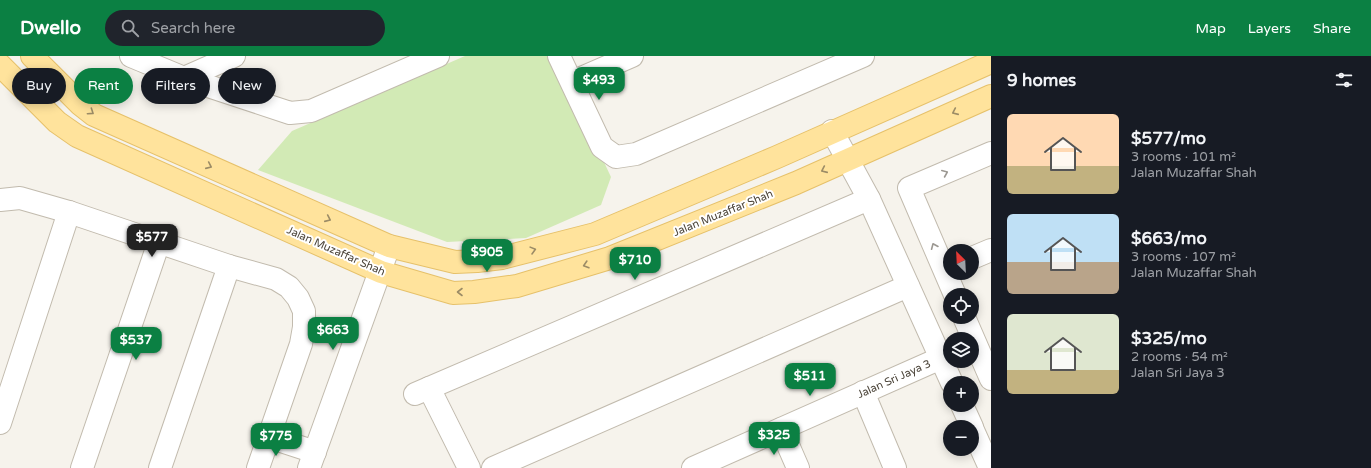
<!DOCTYPE html>
<html lang="en">
<head>
<meta charset="utf-8">
<style>
	:root { --surface:#171b24; --page:#20242c; --text:#f1f3f6; --muted:#9ea1a6; --accent:#0b8043 }
	body { margin:0; font-family:"Varela Round",sans-serif; background:var(--page); color:var(--text); height:100vh; display:flex; flex-direction:column; font-size:15px; white-space:nowrap }
	* { box-sizing:border-box; margin:0 }
	p { font-size:13px; color:var(--muted) }
	.icon { flex:none; width:22px; height:22px; fill:none; stroke:currentColor; stroke-width:2; stroke-linecap:round; stroke-linejoin:round }
	.map { position:relative; flex:1; overflow:hidden }
	.side { display:flex; flex-direction:column; background:var(--surface); width:380px }
	.side>* { flex:none }
	.hud { position:absolute; left:12px; top:12px; width:380px; height:36px; display:flex; gap:8px }
	.needle { width:26px; rotate:336deg }
	.tools { position:absolute; left:943px; top:188px; display:grid; gap:8px }
	.tools a { display:grid; place-items:center; width:36px; height:36px; border-radius:50%; background:var(--surface); box-shadow:0 2px 10px #0003; font-size:20px }
	.price { position:absolute; translate:-50% -34px; padding:0 9px; border-radius:8px; background:var(--accent); color:#fff; font-size:13px; line-height:26px; filter:drop-shadow(0 1px 2px #0008) }
	.price::after { content:''; position:absolute; left:50%; top:24px; width:12px; height:9px; margin-left:-6px; background:inherit; clip-path:polygon(0 0,100% 0,50% 100%) }
	.price.current { background:#222; color:#fff }
	ul { padding:0; list-style:none }
	li { display:flex; align-items:center; gap:12px; height:100px; padding:0 16px }
	li span { display:grid; place-items:center; flex:none; width:112px; height:80px; border-radius:6px; color:#555 }
	li>.icon { margin-inline-start:auto }
	span .icon { width:48px; height:48px; fill:#fffc; stroke-width:1 }
	li b { font-size:17px }
	h2 { display:flex; justify-content:space-between; align-items:center; height:48px; padding:0 16px; font-size:17px }
	.pill { padding:0 14px; border-radius:18px; background:var(--surface); box-shadow:0 2px 10px #0003; font-size:14px; line-height:36px }
	.pill.current { background:var(--accent); color:#fff }
	header { display:flex; align-items:center; gap:24px; box-sizing:border-box; height:56px; padding:0 20px; background:var(--accent); color:#fff }
	header strong { font-size:19px }
	nav { display:flex; gap:22px; margin-inline-start:auto; font-size:14px }
	.search { width:280px; height:36px; background:var(--page); display:flex; align-items:center; gap:10px; box-sizing:border-box; padding:0 14px; border-radius:22px; color:var(--muted); font-size:15px }
	main { display:flex; flex:1; min-height:0 }
	.map>svg:first-child { display:block }
</style>
</head>
<body>
<header>
<strong>Dwello</strong>
<div class="search"><svg class="icon" aria-label="search" viewBox="0 0 24 24"><circle cx="10" cy="10" r="6"/><path d="M15 15l6 6"/></svg>Search here</div>
<nav><a>Map</a><a>Layers</a><a>Share</a></nav>
</header>
<main>
<div class="map">
<svg width="991" height="412" viewBox="0 0 991 412">
	<rect width="100%" height="100%" fill="#f6f3ec"/>
	<path fill="#d2eab5" d="M465,0H554L611,121L601,149L526,182L447,186L258,114L292,75Z"/>
	<g fill="none" stroke-linecap="round" stroke-linejoin="round">
		<g stroke="#c2bbae" stroke-width="24">
			<g id="minor">
				<path d="M131,0L184,22L290,57L311,55L438,0"/>
				<path d="M559,0L602,91L616,101L636,98L863,0"/>
				<path d="M184,22L234,0"/>
				<path d="M572,26L632,0"/>
				<path d="M832,75L869,143L952,327"/>
				<path d="M0,144L20,142L69,156L229,210L276,223L289,231L298,242L304,255V271L301,288L258,412"/>
				<path d="M972,202L991,194"/>
				<path d="M955,239L909,132L991,97"/>
				<path d="M964,261L991,323"/>
				<path d="M429,332L469,412"/>
				<path d="M863,336L895,412"/>
				<path d="M415,338L869,143"/>
				<path d="M962,349L972,371"/>
				<path d="M0,367L69,156"/>
				<path d="M972,372L990,412"/>
				<path d="M781,373L798,412"/>
				<path d="M269,381L315,396"/>
				<path d="M82,412L159,186"/>
				<path d="M160,412L229,210"/>
				<path d="M309,412L389,190"/>
				<path d="M493,412L908,230"/>
				<path d="M693,412L941,302"/>
			</g>
		</g>
		<g stroke="#e6c16a" stroke-width="24">
			<g id="major">
				<path d="M32,0L80,48L94,59L389,190L455,206L477,205L502,202L595,178L777,101L991,6"/>
				<path d="M0,9L57,66L77,80L381,216L453,237L474,236L517,230L610,202L796,127L991,40"/>
			</g>
		</g>
		<use href="#minor" stroke="#fff" stroke-width="22"/>
		<use href="#major" stroke="#ffe39c" stroke-width="22"/>
	</g>
	<defs><path id="oneway-chevron" d="M-2-3.5L2.5 0L-2 3.5" fill="none" stroke-width="1.6" stroke-linecap="round" stroke-linejoin="round"/></defs>
	<g stroke="#9c8c66">
		<use href="#oneway-chevron" transform="translate(91 56) rotate(34)"/>
		<use href="#oneway-chevron" transform="translate(955 56) rotate(156)"/>
		<use href="#oneway-chevron" transform="translate(209 110) rotate(24)"/>
		<use href="#oneway-chevron" transform="translate(824 114) rotate(156)"/>
		<use href="#oneway-chevron" transform="translate(328 163) rotate(24)"/>
		<use href="#oneway-chevron" transform="translate(533 194) rotate(-15)"/>
		<use href="#oneway-chevron" transform="translate(586 209) rotate(163)"/>
		<use href="#oneway-chevron" transform="translate(460 236) rotate(180)"/>
	</g>
	<g stroke="#9c9892">
		<use href="#oneway-chevron" transform="translate(945 117) rotate(-23)"/>
		<use href="#oneway-chevron" transform="translate(934 190) rotate(-113)"/>
	</g>
	<g text-anchor="middle" dominant-baseline="central" stroke-width="4" stroke-linejoin="round" paint-order="stroke">
		<g font-size="11" fill="#4b4439" stroke="#fff">
			<text transform="translate(723 157) rotate(-22)">Jalan Muzaffar Shah</text>
			<text transform="translate(336 195) rotate(24)">Jalan Muzaffar Shah</text>
			<text transform="translate(894 323) rotate(-24)">Jalan Sri Jaya 3</text>
		</g>
	</g>
</svg>
<div class="tools">
<a><svg class="needle" viewBox="-14 -14 28 28"><path d="M0-13l5 13h-10z" fill="#e53935"/><path d="M0 13l5-13h-10z" fill="#9ea1a6"/></svg></a>
<a><svg class="icon" aria-label="locate" viewBox="0 0 24 24"><circle cx="12" cy="12" r="6"/><path d="M12 2v4M12 18v4M2 12h4M18 12h4"/></svg></a>
<a><svg class="icon" aria-label="layers" viewBox="0 0 24 24"><path d="M12 4l9 5-9 5-9-5zM3 14l9 5 9-5"/></svg></a>
<a>+</a>
<a>−</a>
</div>
<b class="price" style="left:599px;top:45px">$493</b>
<b class="price current" style="left:152px;top:202px">$577</b>
<b class="price" style="left:487px;top:217px">$905</b>
<b class="price" style="left:635px;top:225px">$710</b>
<b class="price" style="left:333px;top:295px">$663</b>
<b class="price" style="left:136px;top:305px">$537</b>
<b class="price" style="left:810px;top:341px">$511</b>
<b class="price" style="left:774px;top:400px">$325</b>
<b class="price" style="left:276px;top:401px">$775</b>
<div class="hud">
<a class="pill">Buy</a>
<a class="pill current">Rent</a>
<a class="pill">Filters</a>
<a class="pill">New</a>
</div>
</div>
<section class="side">
<h2>9 homes<svg class="icon" aria-label="filters" viewBox="0 0 24 24"><path d="M4 7h16M4 17h16"/><circle cx="9" cy="7" r="2"/><circle cx="15" cy="17" r="2"/></svg></h2>
<ul>
<li><span style="background:linear-gradient(#ffd9b3 65%,#c2b280 0)"><svg class="icon" aria-label="home" viewBox="0 0 24 24"><path d="M3 11l9-7 9 7M6 9v11h12V9"/></svg></span><div><b>$577/mo</b><p>3 rooms · 101 m²</p><p>Jalan Muzaffar Shah</p></div></li>
<li><span style="background:linear-gradient(#bfe0f5 60%,#b9a48a 0)"><svg class="icon" aria-label="home" viewBox="0 0 24 24"><path d="M3 11l9-7 9 7M6 9v11h12V9"/></svg></span><div><b>$663/mo</b><p>3 rooms · 107 m²</p><p>Jalan Muzaffar Shah</p></div></li>
<li><span style="background:linear-gradient(#dfe7d0 70%,#c2b280 0)"><svg class="icon" aria-label="home" viewBox="0 0 24 24"><path d="M3 11l9-7 9 7M6 9v11h12V9"/></svg></span><div><b>$325/mo</b><p>2 rooms · 54 m²</p><p>Jalan Sri Jaya 3</p></div></li>
</ul>
</section>
</main>
</body>
</html>
